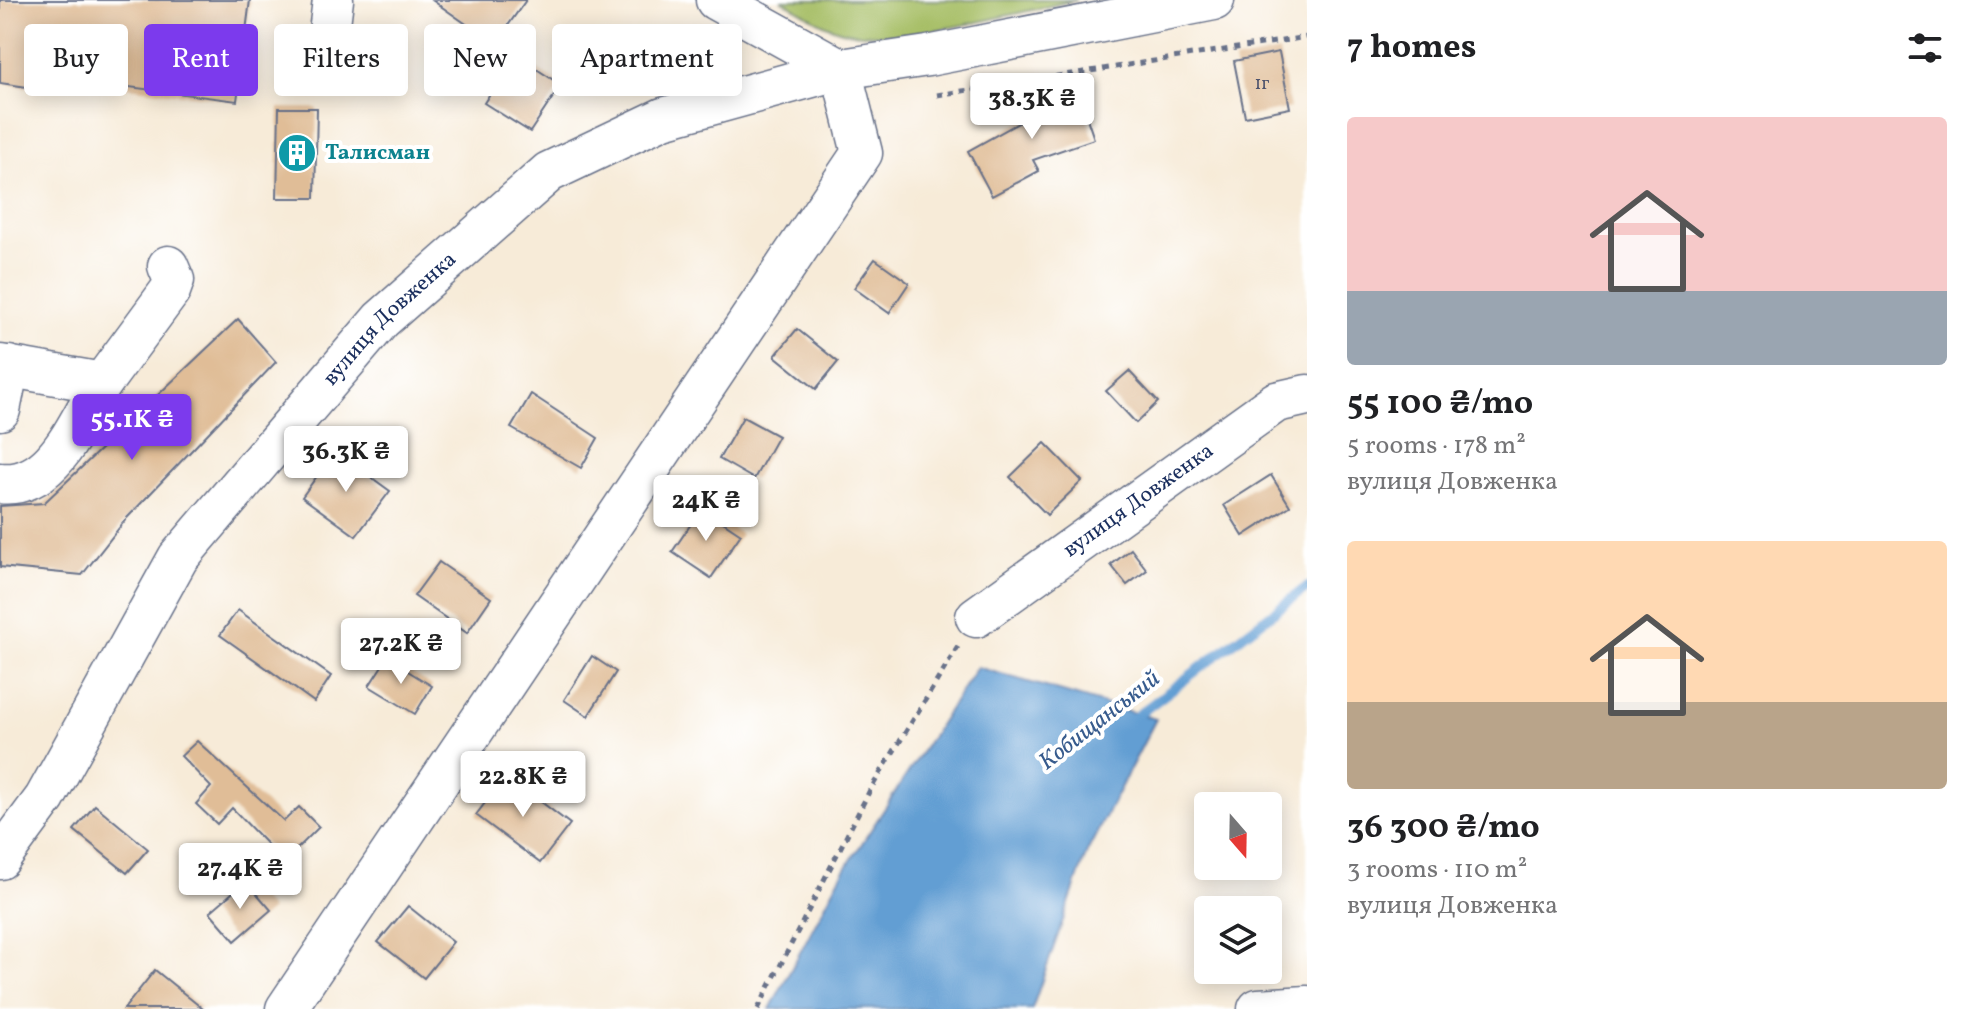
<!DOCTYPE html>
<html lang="en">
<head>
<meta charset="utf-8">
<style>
	:root { --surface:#fff; --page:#f2f2f2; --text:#202124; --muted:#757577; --accent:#7c3aed }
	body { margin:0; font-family:Vollkorn,serif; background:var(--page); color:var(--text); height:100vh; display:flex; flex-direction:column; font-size:30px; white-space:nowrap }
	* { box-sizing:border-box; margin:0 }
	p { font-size:26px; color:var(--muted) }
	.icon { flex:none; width:44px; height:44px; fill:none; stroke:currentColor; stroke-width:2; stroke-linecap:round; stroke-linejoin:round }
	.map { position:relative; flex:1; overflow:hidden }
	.panel { display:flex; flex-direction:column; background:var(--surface); width:680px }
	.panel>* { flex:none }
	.hud { position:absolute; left:24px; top:24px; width:760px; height:72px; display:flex; gap:16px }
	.needle { width:52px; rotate:160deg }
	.controls { position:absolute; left:1194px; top:792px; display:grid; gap:16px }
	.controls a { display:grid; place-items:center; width:88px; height:88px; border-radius:8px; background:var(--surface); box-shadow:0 4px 20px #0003; font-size:40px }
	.price { position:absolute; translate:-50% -68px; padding:0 18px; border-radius:8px; background:#fff; color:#222; font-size:26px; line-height:52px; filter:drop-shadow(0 2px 4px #0008) }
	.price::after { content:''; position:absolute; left:50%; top:48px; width:24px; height:18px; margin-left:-12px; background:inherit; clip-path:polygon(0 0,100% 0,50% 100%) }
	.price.selected { background:var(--accent); color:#fff }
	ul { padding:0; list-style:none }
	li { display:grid; align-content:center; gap:16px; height:424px; padding:0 40px }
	li span { display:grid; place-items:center; height:248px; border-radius:8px; color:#555 }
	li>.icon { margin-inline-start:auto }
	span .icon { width:144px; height:144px; fill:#fffc; stroke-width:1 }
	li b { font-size:34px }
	h2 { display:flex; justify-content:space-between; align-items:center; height:96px; padding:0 40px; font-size:34px }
	.chip { padding:0 28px; border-radius:8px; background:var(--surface); box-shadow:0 4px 20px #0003; font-size:28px; line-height:72px }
	.chip.selected { background:var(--accent); color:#fff }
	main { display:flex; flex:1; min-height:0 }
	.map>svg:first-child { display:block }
</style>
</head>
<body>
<main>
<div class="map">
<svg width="1307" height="1009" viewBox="0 0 1307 1009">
	<rect width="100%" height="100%" fill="#fff"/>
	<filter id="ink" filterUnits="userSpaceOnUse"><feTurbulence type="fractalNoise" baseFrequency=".0125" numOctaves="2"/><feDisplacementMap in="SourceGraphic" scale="16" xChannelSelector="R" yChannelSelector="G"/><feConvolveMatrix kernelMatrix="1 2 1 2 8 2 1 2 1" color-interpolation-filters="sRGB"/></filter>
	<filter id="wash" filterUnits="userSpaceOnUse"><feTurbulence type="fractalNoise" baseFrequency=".006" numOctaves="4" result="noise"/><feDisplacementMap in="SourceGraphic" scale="32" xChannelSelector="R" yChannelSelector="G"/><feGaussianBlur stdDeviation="1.8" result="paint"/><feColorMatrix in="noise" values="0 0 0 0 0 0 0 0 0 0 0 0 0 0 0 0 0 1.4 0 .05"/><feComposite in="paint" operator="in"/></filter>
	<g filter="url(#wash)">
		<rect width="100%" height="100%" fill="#f7ebd8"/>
		<path fill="#a5bd63" stroke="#607660" stroke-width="2" d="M781,0H1077C1012,13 912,44 847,32C825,28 801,11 781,0Z"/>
		<path fill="#629ed3" stroke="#3e6698" stroke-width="2" d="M977,667L1156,719L1087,852L1032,1009H770L840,877Z"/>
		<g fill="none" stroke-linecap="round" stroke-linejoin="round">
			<path stroke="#629ed3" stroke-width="10" d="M1130,721L1307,587"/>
		</g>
		<g id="blocks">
			<g fill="#e0bd97">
				<path d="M0,0H250L237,101L29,74L27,87L0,83Z"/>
				<path d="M432,0H526L495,44Z"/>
				<path d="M1279,52L1290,108L1245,117L1234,61Z"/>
				<path d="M515,55L561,85L530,132L484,103Z"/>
				<path d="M1077,89L1094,139L1033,160L1039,171L992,196L968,151L1029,117L1026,107Z"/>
				<path d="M279,108H317L315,198H277Z"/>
				<path d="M875,259L909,283L889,313L854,288Z"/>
				<path d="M238,319L276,362L127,518L82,575L0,567V506L44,503Z"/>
				<path d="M797,329L838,362L816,389L775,356Z"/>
				<path d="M1129,371L1158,402L1136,423L1106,391Z"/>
				<path d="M531,394L598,438L581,468L511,428Z"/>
				<path d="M743,417L778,436L754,479L719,459Z"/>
				<path d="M1045,443L1082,481L1047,515L1010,477Z"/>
				<path d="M335,451L390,491L356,536L302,497Z"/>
				<path d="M1271,475L1290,506L1243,536L1224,505Z"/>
				<path d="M702,508L741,534L711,578L672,552Z"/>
				<path d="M1131,549L1147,570L1127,585L1111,565Z"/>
				<path d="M439,562L491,598L467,633L414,596Z"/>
				<path d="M238,610L331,676L314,702L220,635Z"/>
				<path d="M592,656L616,672L588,716L564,700Z"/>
				<path d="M387,658L432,686L415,714L369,686Z"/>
				<path d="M197,741L284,821L299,807L319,827L284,862L232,808L217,824L196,804L211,787L181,756Z"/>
				<path d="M506,775L570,824L540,863L476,815Z"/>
				<path d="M95,805L148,849L127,873L74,830Z"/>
				<path d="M246,881L271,910L235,941L210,912Z"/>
				<path d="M408,906L453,942L424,978L378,942Z"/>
				<path d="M155,970L203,1009H124Z"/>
			</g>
		</g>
	</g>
	<g filter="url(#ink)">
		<use href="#blocks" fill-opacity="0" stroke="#687189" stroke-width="2"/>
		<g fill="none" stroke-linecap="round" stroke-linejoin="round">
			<g stroke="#687189" stroke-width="43">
				<g id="minor">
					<path d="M716,0L841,69"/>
					<path d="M324,72L333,0"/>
					<path d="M0,365L102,383C77,422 54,489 0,483"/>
					<path d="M102,383L170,291L174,280L168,266"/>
					<path d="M0,410L9,366"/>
					<path id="s1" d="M976,617L1276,402L1307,395"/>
					<path id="s2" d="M0,859L45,798L178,558L381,320L549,172L663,118L841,69L928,56L1214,0"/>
					<path d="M286,1009L862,153L841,69"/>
					<path d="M1258,1009L1307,1006"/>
				</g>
			</g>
			<g stroke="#687189" stroke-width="5" stroke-dasharray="6 6" stroke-linecap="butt">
				<path d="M937,95L1307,37"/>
				<path d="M758,1009L870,790L959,645"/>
			</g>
			<use href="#minor" stroke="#fff" stroke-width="40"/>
		</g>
	</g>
	<defs>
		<g id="building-disc" transform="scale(2)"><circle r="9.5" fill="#0f9aa8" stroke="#fff"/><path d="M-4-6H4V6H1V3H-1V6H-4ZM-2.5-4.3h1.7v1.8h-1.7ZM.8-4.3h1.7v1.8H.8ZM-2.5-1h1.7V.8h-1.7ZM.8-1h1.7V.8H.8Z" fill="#fff"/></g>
	</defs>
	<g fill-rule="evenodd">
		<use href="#building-disc" x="297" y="153"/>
	</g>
	<g text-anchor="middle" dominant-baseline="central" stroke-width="8" stroke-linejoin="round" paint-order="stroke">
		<g font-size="18" fill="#4c526c">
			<text x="1262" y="84">1г</text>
		</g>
		<g font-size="22" font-weight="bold" fill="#0d838f" stroke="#fff" text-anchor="start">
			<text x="325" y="153">Талисман</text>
		</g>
		<g font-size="22" fill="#1b2f5e" stroke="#fff">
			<text stroke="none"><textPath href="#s2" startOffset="670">вулиця Довженка</textPath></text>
			<text stroke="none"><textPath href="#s1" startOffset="200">вулиця Довженка</textPath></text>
		</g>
		<g font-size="24" font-style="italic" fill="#375b8d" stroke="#fff">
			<text transform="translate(1100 721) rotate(-38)">Кобищанський</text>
		</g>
	</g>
</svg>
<div class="controls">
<a><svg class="needle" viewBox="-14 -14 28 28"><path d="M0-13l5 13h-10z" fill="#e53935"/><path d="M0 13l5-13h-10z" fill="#757577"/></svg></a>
<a><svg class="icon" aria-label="layers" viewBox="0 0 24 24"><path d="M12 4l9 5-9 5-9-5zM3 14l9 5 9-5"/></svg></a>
</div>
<b class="price" style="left:1032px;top:141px">38.3K ₴</b>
<b class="price selected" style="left:132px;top:462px">55.1K ₴</b>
<b class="price" style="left:346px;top:494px">36.3K ₴</b>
<b class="price" style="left:706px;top:543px">24K ₴</b>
<b class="price" style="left:401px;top:686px">27.2K ₴</b>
<b class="price" style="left:523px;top:819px">22.8K ₴</b>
<b class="price" style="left:240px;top:911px">27.4K ₴</b>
<div class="hud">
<a class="chip">Buy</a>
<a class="chip selected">Rent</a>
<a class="chip">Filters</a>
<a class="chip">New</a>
<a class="chip">Apartment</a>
</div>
</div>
<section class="panel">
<h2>7 homes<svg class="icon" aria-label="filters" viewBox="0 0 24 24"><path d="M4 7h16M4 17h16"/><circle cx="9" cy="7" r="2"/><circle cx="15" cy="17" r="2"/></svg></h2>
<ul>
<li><span style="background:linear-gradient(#f6c9c9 70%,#9aa5b1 0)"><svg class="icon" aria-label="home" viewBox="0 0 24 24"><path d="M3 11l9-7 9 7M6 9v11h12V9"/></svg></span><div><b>55 100 ₴/mo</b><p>5 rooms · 178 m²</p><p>вулиця Довженка</p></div></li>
<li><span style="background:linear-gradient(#ffd9b3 65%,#b9a48a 0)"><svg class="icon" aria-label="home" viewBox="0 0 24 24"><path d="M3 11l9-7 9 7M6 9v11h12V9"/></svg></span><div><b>36 300 ₴/mo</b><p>3 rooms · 110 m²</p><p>вулиця Довженка</p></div></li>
</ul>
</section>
</main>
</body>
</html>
